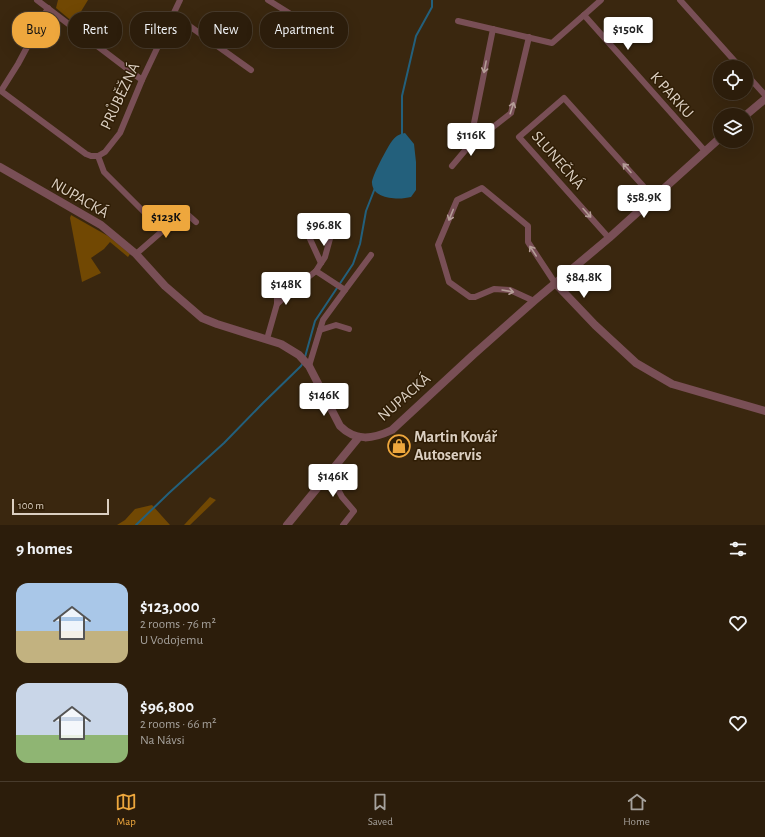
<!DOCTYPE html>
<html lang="en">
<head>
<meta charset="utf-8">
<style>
	:root { --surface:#2c1d0b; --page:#382a19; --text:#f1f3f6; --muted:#a6a29d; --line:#483b2c; --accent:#eea73d }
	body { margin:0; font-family:"Alegreya Sans",sans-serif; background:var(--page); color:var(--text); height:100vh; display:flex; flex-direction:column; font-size:15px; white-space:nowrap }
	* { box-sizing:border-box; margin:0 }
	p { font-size:13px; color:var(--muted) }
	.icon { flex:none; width:22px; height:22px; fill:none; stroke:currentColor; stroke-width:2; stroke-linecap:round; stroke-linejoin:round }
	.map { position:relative; height:525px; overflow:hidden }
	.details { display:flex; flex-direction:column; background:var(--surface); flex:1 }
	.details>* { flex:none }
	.hud { position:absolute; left:12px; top:12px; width:400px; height:36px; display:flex; gap:8px }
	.controls { position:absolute; left:713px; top:60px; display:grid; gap:8px }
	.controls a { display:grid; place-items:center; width:40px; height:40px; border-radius:50%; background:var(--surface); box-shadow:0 4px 16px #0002,0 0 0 1px var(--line); font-size:20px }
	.scale { position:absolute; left:12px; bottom:10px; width:97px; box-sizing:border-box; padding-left:4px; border:2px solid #dbcfc1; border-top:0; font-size:11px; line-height:14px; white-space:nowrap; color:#dbcfc1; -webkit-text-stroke:3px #2f1d05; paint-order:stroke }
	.price { position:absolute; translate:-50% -34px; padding:0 9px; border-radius:4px; background:#fff; color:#222; font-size:13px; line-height:26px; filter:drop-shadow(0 1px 2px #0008) }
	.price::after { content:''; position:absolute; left:50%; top:24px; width:12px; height:9px; margin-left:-6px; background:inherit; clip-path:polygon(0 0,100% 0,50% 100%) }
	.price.selected { background:var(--accent); color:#111 }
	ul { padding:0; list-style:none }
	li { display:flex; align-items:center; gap:12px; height:100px; padding:0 16px }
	li span { display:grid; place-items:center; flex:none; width:112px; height:80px; border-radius:12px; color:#555 }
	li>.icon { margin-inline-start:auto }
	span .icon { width:48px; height:48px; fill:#fffc; stroke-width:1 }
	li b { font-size:17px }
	h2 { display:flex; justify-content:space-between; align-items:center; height:48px; padding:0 16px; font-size:17px }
	.pill { padding:0 14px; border-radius:16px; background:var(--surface); box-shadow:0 4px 16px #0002,0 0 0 1px var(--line); font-size:14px; line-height:36px }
	.pill.selected { background:var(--accent); color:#111 }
	.tabs { display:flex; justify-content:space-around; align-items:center; height:56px; border-top:1px solid var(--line); background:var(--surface); font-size:11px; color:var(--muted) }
	.tabs a { display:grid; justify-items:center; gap:2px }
	.tabs .selected { color:var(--accent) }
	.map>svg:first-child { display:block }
</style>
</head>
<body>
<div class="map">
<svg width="765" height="525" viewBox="0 0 765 525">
	<rect width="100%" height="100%" fill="#3a270f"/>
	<g fill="#714803">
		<path d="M58,0H88L74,23L56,8Z"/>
		<path d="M71,215L108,236L130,254L128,257L110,242L104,249L91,258L101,273L82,282L70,218Z"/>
		<path d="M210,497L216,500L190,525H184Z"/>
		<path d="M152,505L170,525H117L125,520L135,509Z"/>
	</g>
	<path fill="#23607c" d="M405,133L414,144L416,162V190L411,197C400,200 373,200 372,183C371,178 388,146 392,141C396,136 399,134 405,133Z"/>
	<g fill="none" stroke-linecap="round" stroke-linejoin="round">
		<g stroke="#23607c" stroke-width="2">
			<path d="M402,135V96L416,36L432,7V0"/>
			<path d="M305,357L315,321L353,264L360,244L366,211L375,188"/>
			<path d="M136,525L169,493L224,443L263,403L301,366L303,363"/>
		</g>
		<g stroke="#794f56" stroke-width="6">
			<path d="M37,0L142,80"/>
			<path d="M268,0L289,13"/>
			<path d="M680,0L740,67"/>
			<path d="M174,15L251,70"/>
			<path d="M584,15L601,0"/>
			<path d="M458,21L552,43L584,15L705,151"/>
			<path d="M746,74L765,95"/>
			<path d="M1,91L86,154L91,156H98L105,152L120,133L142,80L180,0"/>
			<path d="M1,91L18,64L48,8"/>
			<path d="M471,138L483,135L511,113L529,37"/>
			<path d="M98,156L104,172L150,218"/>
			<path d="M452,166L468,147L471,138L493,29"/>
			<path d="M609,238L519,137L564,98L653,197"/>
			<path d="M310,239L321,263"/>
			<path d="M136,254L183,213L187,214L196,222"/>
			<path d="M345,290L371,255"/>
			<path d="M534,301L510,290L494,289L475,297H470L449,282L438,245L457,200L482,188L528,226V242L555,283"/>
			<path d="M277,304L292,290L316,271L321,263L325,257L331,235"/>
			<path d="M320,330L336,325L349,329"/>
			<path d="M267,339L277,304V287L270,279"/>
			<path d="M309,366L323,320L345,290L316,271"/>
			<path d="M330,474L342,497L354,511L343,525"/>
		</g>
		<g stroke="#794f56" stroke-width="8">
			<path d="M746,115L765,99"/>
			<path d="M0,167L101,225L136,254L165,286L202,318L217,324L281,344L299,355L309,366L340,426C356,442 373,439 392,430L473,355L534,301L609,238L720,138"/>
			<path d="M555,283L595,325L636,363L672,384L765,411"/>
			<path d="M287,525L359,437"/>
		</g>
	</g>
	<defs><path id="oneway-shaft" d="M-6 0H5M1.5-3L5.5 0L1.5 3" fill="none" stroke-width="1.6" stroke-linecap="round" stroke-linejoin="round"/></defs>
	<g stroke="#b49c96">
		<use href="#oneway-shaft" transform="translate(485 67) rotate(101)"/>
		<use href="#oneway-shaft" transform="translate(512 108) rotate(-72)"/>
		<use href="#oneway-shaft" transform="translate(627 168) rotate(-132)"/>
		<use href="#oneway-shaft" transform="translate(587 213) rotate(48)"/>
		<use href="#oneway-shaft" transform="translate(451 215) rotate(112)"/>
		<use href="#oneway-shaft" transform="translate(533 251) rotate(-123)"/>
		<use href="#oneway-shaft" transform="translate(508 291) rotate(10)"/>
	</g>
	<defs>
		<g id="shop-ring" transform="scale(1.15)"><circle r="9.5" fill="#2f1d05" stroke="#eea73d" stroke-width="1.5"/><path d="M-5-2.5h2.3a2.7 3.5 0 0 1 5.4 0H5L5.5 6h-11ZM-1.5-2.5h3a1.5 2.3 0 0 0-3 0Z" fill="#eea73d"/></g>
	</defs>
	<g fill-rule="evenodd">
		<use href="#shop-ring" x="399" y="446"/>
	</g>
	<g text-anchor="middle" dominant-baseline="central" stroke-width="3" stroke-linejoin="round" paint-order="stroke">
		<g font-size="16" fill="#dbcfc1" stroke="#2f1d05">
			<text transform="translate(672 95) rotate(48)">K PARKU</text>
			<text transform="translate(120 96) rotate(-65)">PRŮBĚŽNÁ</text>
			<text transform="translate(558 160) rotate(49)">SLUNEČNÁ</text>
			<text transform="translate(80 198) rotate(30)">NUPACKÁ</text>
			<text transform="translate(404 397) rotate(-41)">NUPACKÁ</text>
		</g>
		<g font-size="16" font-weight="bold" fill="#dbcfc1" stroke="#2f1d05" text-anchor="start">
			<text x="414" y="437">Martin Kovář<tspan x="414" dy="18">Autoservis</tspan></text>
		</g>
	</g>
</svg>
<div class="controls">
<a><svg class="icon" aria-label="locate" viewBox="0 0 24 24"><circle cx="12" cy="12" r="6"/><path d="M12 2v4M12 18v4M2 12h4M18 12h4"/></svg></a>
<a><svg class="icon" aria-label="layers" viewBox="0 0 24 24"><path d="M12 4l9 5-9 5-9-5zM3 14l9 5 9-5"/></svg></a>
</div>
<div class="scale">100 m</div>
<b class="price" style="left:628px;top:51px">$150K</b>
<b class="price" style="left:471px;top:157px">$116K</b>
<b class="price" style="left:644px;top:219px">$58.9K</b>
<b class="price selected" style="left:166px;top:239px">$123K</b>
<b class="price" style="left:324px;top:247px">$96.8K</b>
<b class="price" style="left:584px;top:299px">$84.8K</b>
<b class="price" style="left:286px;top:306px">$148K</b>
<b class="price" style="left:324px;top:417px">$146K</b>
<b class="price" style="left:333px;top:498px">$146K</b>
<div class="hud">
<a class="pill selected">Buy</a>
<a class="pill">Rent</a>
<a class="pill">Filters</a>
<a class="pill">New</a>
<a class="pill">Apartment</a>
</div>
</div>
<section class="details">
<h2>9 homes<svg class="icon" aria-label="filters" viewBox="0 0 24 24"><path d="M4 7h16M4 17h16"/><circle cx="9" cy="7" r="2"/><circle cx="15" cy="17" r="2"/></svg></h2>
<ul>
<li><span style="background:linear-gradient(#a9c7e8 60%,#c2b280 0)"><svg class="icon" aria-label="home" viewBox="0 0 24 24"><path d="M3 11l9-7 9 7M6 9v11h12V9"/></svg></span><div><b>$123,000</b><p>2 rooms · 76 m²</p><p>U Vodojemu</p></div><svg class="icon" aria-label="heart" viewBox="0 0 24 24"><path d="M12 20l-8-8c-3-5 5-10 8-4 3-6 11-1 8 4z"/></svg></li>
<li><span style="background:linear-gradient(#c9d6e8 65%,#8fb573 0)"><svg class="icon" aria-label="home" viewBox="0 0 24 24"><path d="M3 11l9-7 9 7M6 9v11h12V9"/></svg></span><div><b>$96,800</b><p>2 rooms · 66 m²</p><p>Na Návsi</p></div><svg class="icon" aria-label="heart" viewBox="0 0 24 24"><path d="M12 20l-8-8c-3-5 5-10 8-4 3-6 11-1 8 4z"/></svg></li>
</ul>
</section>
<nav class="tabs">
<a class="selected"><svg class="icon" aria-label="map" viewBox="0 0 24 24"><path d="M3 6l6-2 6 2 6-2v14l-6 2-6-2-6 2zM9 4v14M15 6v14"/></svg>Map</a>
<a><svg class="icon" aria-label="saved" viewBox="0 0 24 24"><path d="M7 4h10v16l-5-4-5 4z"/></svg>Saved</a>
<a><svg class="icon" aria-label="home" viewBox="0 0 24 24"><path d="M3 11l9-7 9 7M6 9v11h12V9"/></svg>Home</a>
</nav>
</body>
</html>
